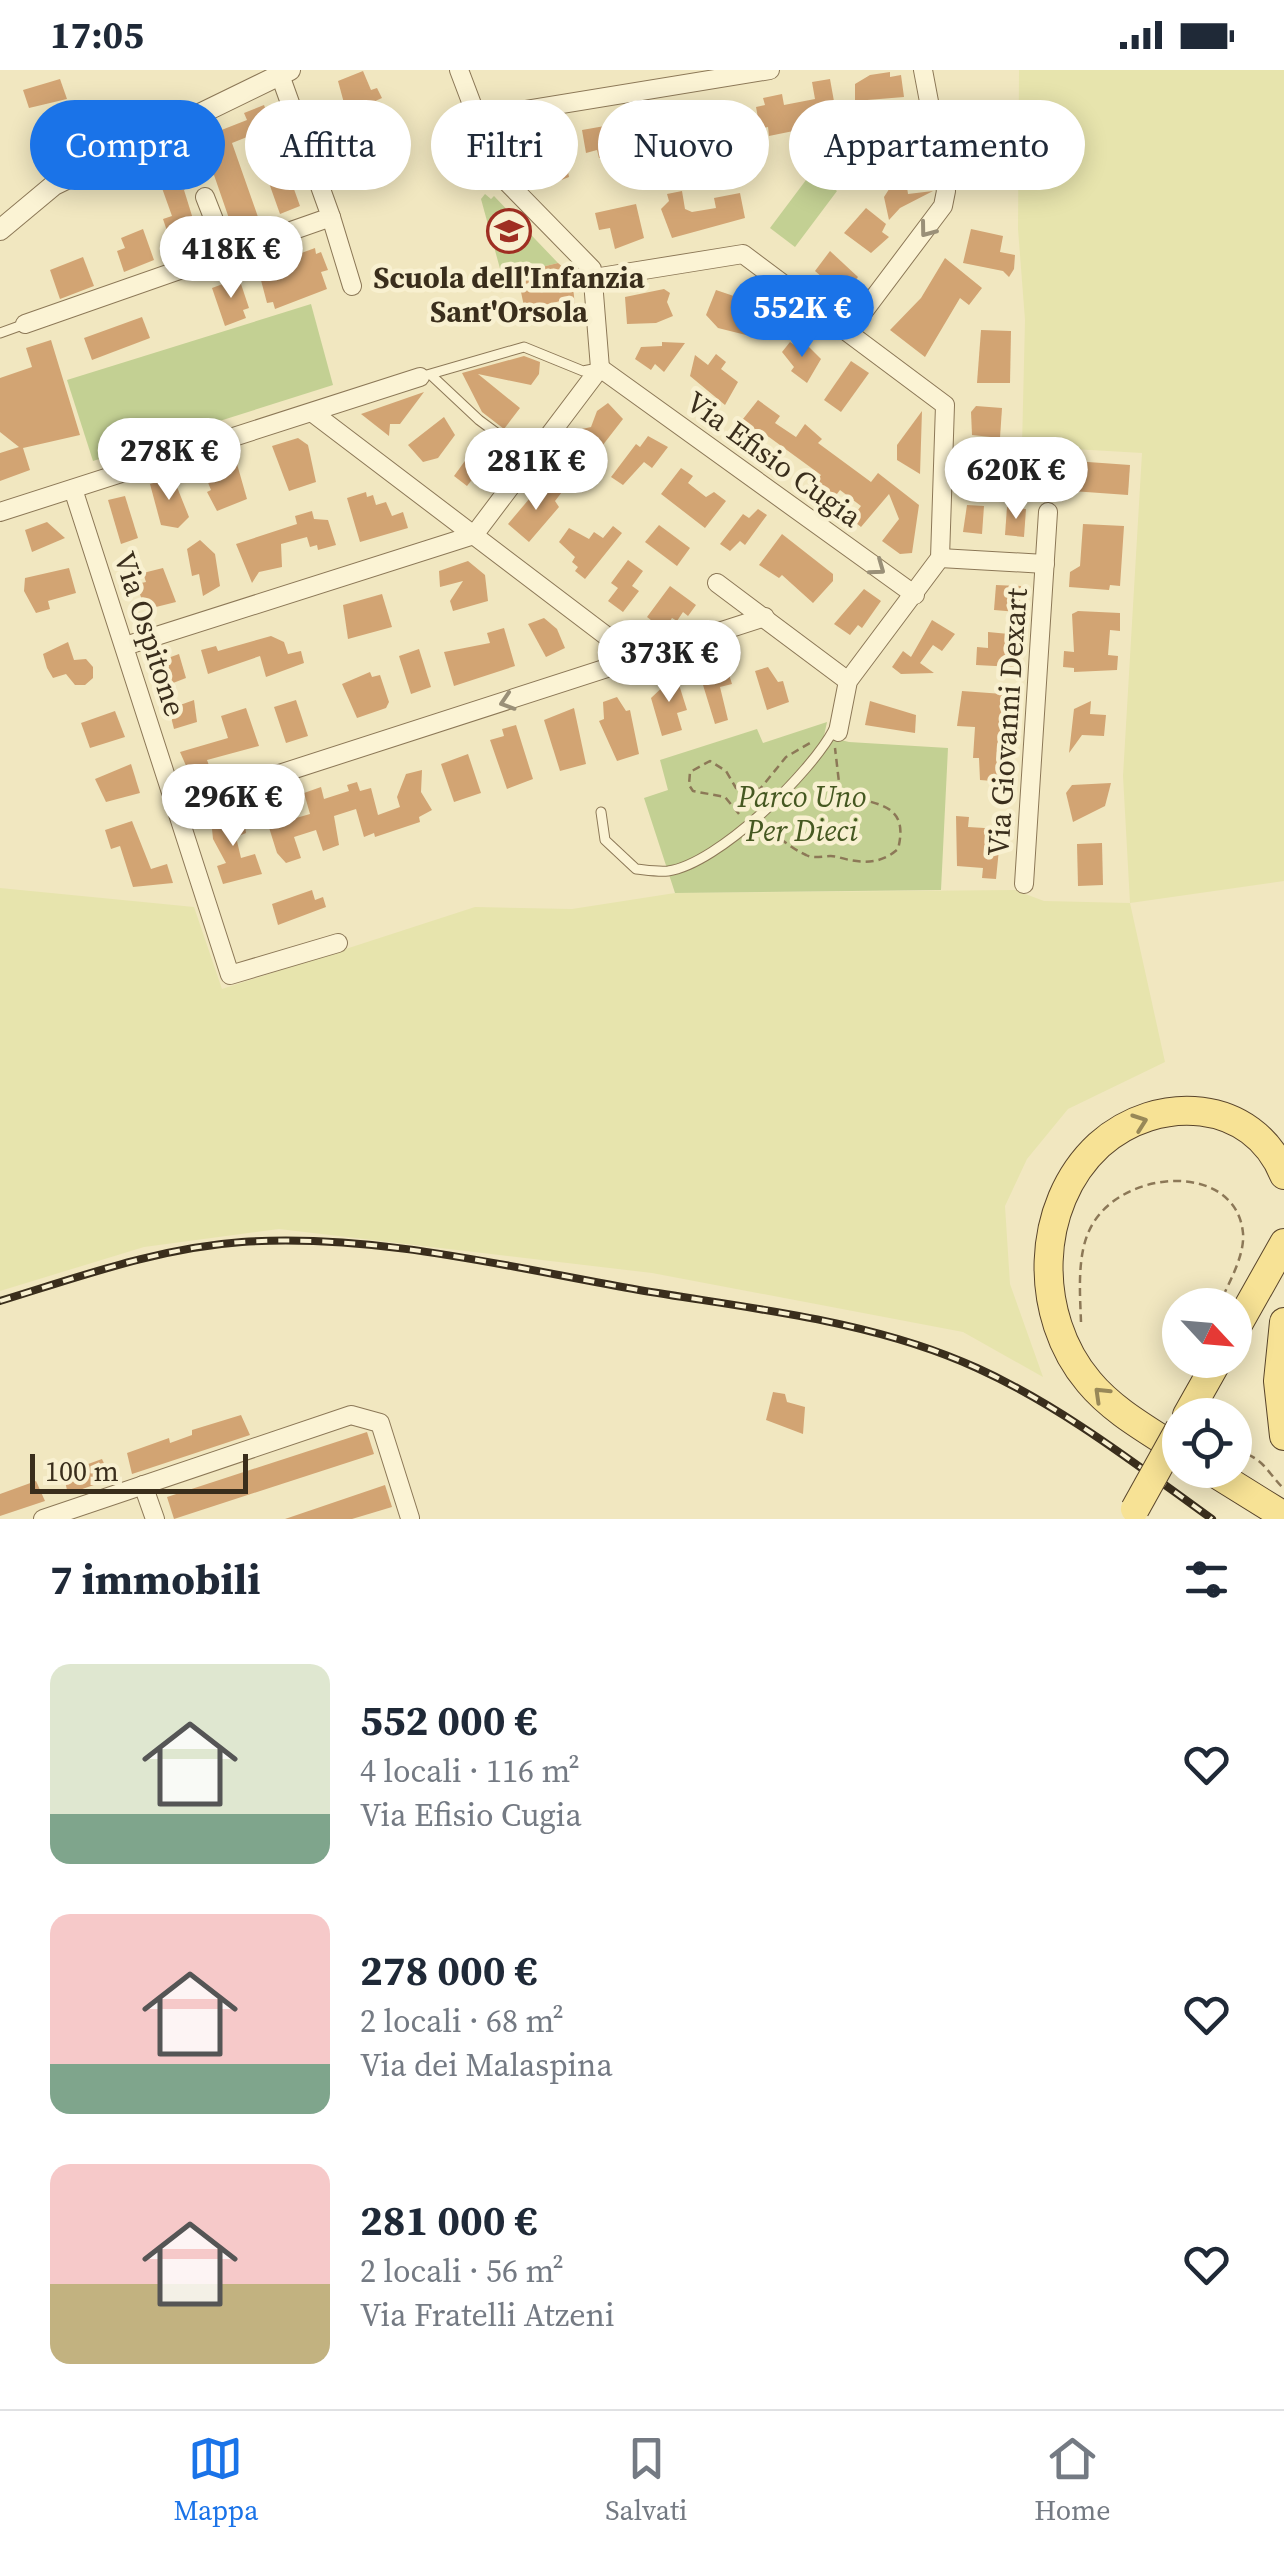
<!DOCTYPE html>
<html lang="it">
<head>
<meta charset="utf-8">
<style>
	:root { --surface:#fff; --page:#f2f2f3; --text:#1f2937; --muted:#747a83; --line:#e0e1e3; --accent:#1a73e8 }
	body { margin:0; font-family:"Source Serif 4",serif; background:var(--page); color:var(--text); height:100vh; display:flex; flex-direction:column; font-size:38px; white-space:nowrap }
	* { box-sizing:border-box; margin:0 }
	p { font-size:32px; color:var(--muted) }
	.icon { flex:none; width:55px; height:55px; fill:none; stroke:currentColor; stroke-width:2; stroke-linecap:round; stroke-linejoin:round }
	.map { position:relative; height:1449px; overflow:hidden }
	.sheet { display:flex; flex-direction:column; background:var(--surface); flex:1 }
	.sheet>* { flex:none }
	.top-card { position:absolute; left:30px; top:30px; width:1225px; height:90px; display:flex; gap:20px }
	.needle { width:65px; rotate:116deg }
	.buttons { position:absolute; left:1162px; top:1218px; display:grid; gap:20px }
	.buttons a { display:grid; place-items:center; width:90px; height:90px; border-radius:50%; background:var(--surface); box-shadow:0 5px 25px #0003; font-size:50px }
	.scale { position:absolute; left:30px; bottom:25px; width:218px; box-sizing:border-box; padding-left:10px; border:5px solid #3a2e1c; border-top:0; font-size:28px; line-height:35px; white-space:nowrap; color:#3a2e1c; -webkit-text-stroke:8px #f8f0d0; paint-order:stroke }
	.price { position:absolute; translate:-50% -85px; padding:0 22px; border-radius:35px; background:#fff; color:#222; font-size:32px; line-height:65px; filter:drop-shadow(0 2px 5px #0008) }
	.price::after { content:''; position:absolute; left:50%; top:60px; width:30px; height:22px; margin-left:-15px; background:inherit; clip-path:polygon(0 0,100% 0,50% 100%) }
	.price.current { background:var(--accent); color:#fff }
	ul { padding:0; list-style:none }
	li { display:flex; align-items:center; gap:30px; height:250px; padding:0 50px }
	li span { display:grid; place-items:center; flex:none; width:280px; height:200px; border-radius:20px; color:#555 }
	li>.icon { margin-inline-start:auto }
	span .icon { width:120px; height:120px; fill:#fffc; stroke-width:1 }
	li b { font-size:42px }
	h2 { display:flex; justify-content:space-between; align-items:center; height:120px; padding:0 50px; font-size:42px }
	.chip { padding:0 35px; border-radius:45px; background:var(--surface); box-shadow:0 5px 25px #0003; font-size:35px; line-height:90px }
	.chip.current { background:var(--accent); color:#fff }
	.status { display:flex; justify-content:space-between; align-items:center; height:70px; padding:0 50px; background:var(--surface); direction:ltr }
	.status svg { height:28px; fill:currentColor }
	.tabs { display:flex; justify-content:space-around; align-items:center; height:140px; border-top:2px solid var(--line); background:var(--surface); font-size:28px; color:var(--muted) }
	.tabs a { display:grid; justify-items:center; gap:5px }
	.tabs .current { color:var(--accent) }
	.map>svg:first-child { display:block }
</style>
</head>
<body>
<div class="status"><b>17:05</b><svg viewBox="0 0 49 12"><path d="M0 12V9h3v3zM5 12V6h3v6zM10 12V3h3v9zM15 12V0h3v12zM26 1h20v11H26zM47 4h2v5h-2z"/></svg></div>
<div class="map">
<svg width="1284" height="1449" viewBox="0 0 1284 1449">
	<rect width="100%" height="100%" fill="#f1e7c0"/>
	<path fill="#e7e4ad" d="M1019,0H1284V811L1130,833L1165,992L1068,1039L1027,1089L1005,1136L1010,1214L1043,1307L963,1262L652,1203L279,1159L144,1177L0,1221V818L194,837L222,919L475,837L572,839L675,823L1015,820L1044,831L1130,833L1123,706L1142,383L1022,376L1025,250L1018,159Z"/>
	<g fill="#c3d093">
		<path d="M812,102L837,121L795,177L770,158Z"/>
		<path d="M485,124L491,129L494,126L558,193L517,203L518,212L505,217L481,129Z"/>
		<path d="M311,234L333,315L93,391L67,310Z"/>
		<path d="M827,652L824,666L849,672L948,678L941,820L675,823L644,728L668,720L660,690L757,659L763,673Z"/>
	</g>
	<g fill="#d2a473">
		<path d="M363,1L371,20L377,18L382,28L347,44L338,11Z"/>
		<path d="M890,2V7L901,5L904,27L855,31V14L870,5Z"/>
		<path d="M60,9L67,29L29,38L23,20Z"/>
		<path d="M830,9L837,48L827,50L831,70L811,74L808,58L769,66L768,57L760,59L756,37L765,35L763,28L782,24L784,35L815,29L812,12Z"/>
		<path d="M264,35L300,136L280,144L252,65L232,73L258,147L233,160L214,105L192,113L184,120L202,178L174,182L163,149L172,146L153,93L198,76L196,70L247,50L244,43Z"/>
		<path d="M725,35L735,37L741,78L721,81L720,74L709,75L702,38Z"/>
		<path d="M906,48L919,107L906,110L908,124L933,121L900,138L889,150L884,127L893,113L888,84L878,86L875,73L877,65L894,58L893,51Z"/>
		<path d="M680,49L678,63L657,87L647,57Z"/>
		<path d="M616,54L624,59L626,70L612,76L614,85L599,88L597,80L586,83L582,60Z"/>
		<path d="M554,63L560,90L566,91L569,107L541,118L534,84L525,86L522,69Z"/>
		<path d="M991,66L996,92L967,98L961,71Z"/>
		<path d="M682,121L685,139L692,142L716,138L714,128L740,123L745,148L672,168L661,139L669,131L667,124Z"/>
		<path d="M636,134L644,168L615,179L610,158L599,160L595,143Z"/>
		<path d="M866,138L886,154L882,162L889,167L871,183L844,163Z"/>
		<path d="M143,159L154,190L124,202L117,181L125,178L121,168Z"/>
		<path d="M971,159L1003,166L1000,182L1015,185L1014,199L1009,207L1003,201L963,193Z"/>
		<path d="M315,178L316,184L321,182L328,200L321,202L327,219L275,239L273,232L267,233L258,199Z"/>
		<path d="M830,181L858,207L844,226L815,201Z"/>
		<path d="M83,187L94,216L60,229L50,200Z"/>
		<path d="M945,188L982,218L969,235L960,228L925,287L890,260L921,228Z"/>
		<path d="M558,193L572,205L575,237L563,240L560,231L525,241L517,203Z"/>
		<path d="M239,208L249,238L243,240L246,248L225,256L212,218Z"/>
		<path d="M664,219L670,223L667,232L673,246L656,253L627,254L625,227Z"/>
		<path d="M716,220L766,237L761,250L753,247L746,265L718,258L706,245Z"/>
		<path d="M142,247L150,268L92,290L84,268Z"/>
		<path d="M981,260L1011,261L1010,313H977Z"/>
		<path d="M801,269L821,289L807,313L791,301L794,297L782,282L790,272L796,276Z"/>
		<path d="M51,270L80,365L23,378L30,400L0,411V383L19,377L0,362V308L32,297L26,278Z"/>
		<path d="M662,272L685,273L664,302L655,294L651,300L635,289L641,277L662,276Z"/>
		<path d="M716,284L726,292L721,299L738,312L725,335L690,306L695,285L708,295Z"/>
		<path d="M524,286L540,292L539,304L531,315L478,304L520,338L504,359L482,342L462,303Z"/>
		<path d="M851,291L869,303L841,342L824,330Z"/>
		<path d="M424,322L400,354H390L389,366L361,344Z"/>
		<path d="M758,330L780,346L775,353L796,367L805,354L822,369L818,373L871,412L878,403L919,435L912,483L900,484L882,471L899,449L889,424L861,457L851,449L861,436L840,420L830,433L810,419L821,405L769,367L760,362L757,367L739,354Z"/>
		<path d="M608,333L623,349L599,380L585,370L582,359L591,357L597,341Z"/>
		<path d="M976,336L1002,338L1000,368L972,365L971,342Z"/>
		<path d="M922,341L920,404L897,390V375Z"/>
		<path d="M444,347L455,365L438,388L423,392L408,375Z"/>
		<path d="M648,366L668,377L652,398L644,392L623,415L611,407L636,374L640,377Z"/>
		<path d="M298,368L308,375L316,412L289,421L272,376Z"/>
		<path d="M475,377L499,394L484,414L474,407L467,416L454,406Z"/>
		<path d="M564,383L582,398L566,416L550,403Z"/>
		<path d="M1024,387L1052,388L1051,412H1022Z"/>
		<path d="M1074,391L1130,395L1128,425L1072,421Z"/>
		<path d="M237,394L247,429L217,441L207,422L211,420L207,410Z"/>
		<path d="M681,398L693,406L688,413L706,427L714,422L726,431L705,458L661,424Z"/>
		<path d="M173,407L189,447L178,458L161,455L150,414Z"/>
		<path d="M565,418L555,431L559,437L529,472L508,454L535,422Z"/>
		<path d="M366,422L367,427L373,425L376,435L386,432L392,446L403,442L408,458L360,472L347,428Z"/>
		<path d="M125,426L138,468L121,474L108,430Z"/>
		<path d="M967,435L984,436L982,464L963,462Z"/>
		<path d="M1007,437L1026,439L1024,467L1005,465Z"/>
		<path d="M758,439L767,445L745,475L740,471L730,481L720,474L743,444L749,448Z"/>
		<path d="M312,441L314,449L328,450L336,475L318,480L317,475L310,477L307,467L281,474L282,497L259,502L252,513L236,474L297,454L295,446Z"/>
		<path d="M47,452L65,468L32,482L25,460Z"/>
		<path d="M1083,454L1124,456L1120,516L1110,515L1109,520L1069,517L1070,502L1080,496Z"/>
		<path d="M659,455L690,478L677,496L645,472Z"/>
		<path d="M613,456L622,463L585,509L575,501L578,497L572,492L575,487L559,472L569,458L589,469L594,462L603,468Z"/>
		<path d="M782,464L833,504V511L813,533L782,505L779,508L759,495Z"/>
		<path d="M200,470L215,484L220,516L203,526L199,504L192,506L187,479Z"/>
		<path d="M628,490L643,501L632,516L639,521L623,542L608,531L618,518L611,513Z"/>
		<path d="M468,491L485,505L488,531L453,541L450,531L463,511L440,517L439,501Z"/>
		<path d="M69,498L76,523L48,531L50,539L36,543L24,521L25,508Z"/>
		<path d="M163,498L176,532L152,538L151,533L144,535L136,514L146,512L143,503Z"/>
		<path d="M996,515L1021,516L1019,542L994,540Z"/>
		<path d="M670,516L696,535L688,546L683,542L677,551L672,548L664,560L647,547Z"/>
		<path d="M864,519L881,531L862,558L858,555L850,565L834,554Z"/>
		<path d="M382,524L392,557L348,569L343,535Z"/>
		<path d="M1078,541L1120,543V561L1110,560L1108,585L1118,586L1117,600L1074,602V598L1063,597L1064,581L1074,582L1072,544Z"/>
		<path d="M544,548L557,559L565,578L546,587L528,554Z"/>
		<path d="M932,550L955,564L942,581L933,575L920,593L934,603L901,604L892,597L903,581L911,587Z"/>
		<path d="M504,558L515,596L454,616L444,582L490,573L487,563Z"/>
		<path d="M988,562L1009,564L1014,597L976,595L977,577L988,578Z"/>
		<path d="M271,566L284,572L288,584L301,581L304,593L266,607L260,586L208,604L201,580L216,576L218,581Z"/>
		<path d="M68,572L74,590L86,589L93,597V608L85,615H75L66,604L53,608L47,598L43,584Z"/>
		<path d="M419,579L431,617L411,624L399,586Z"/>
		<path d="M179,584L186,608L160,618L154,593Z"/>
		<path d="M723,586L732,614L720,617L728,650L715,654L703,615L714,612L710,590Z"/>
		<path d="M768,597L778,612L783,611L789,632L767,640L755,601Z"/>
		<path d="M370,602L372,607L380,605L389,632L386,638L357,648L342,614Z"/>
		<path d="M675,602L687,640L677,643L682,660L662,666L651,628L667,613L664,605Z"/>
		<path d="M962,621L1003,624L999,675L1009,683L1006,712L980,710L979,688H973L975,657L957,656Z"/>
		<path d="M617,627L626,641L630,640L639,684L617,691L599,651L604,649L603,632Z"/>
		<path d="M194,630L197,652L174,659L169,639Z"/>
		<path d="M296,630L308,666L286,673L274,637Z"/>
		<path d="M870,631L916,645L915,663L865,655Z"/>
		<path d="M1091,631L1090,644L1106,645L1104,666L1082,665L1069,683L1074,639Z"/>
		<path d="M246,638L259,676L207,690L211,701L191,707L180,682L228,668L221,646Z"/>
		<path d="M574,638L586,694L560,701L544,650Z"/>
		<path d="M115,641L125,667L90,678L81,653Z"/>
		<path d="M516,655L533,709L507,719L490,670L504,666L502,659Z"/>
		<path d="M468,684L481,723L454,732L441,694Z"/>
		<path d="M131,694L140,723L106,732L95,709Z"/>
		<path d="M422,700L421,722L432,740L419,747L420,752L375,767L374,763L364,767L356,739L334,746L339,775L323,781L316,760L294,767L301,788L286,793L277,783L266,748L268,735L282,729L289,750L310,744L304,723L321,717L324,729L349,721L347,715L357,712L360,721L371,718L378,745L400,737L397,727L406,704Z"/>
		<path d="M1111,713L1105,736L1073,752L1066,723L1072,715Z"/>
		<path d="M243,742L246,763L236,767L241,788L255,784L262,804L223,814L217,796L226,793L213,769L211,749Z"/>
		<path d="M956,746L969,747L968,757L1001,759L996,809L982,808L983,798L957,796Z"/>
		<path d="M132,751L151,799L167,794L173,813L133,817L120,776L111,779L105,760Z"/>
		<path d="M1102,773L1103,815L1078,816L1077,774Z"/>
		<path d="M312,820L315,830L323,827L326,837L278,855L272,834Z"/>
		<path d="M773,1322L785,1324L787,1332L805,1337L803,1364L766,1350Z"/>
		<path d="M241,1345L250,1365L132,1404L127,1383L169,1368L170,1373L192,1365V1360Z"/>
		<path d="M367,1362L374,1384L174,1449L167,1427Z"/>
		<path d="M102,1389L111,1409L68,1424L63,1403Z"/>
		<path d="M36,1411L45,1431L0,1446V1424Z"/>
		<path d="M385,1415L392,1437L352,1449H285Z"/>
	</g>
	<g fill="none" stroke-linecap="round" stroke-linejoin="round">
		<g stroke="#8c7857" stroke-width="11">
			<g id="service">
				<path d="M0,263L25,254"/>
				<path d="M431,305L479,350L532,389"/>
				<path d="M420,307L524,277L583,301L598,298"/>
				<path d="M601,742L605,770L636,799C646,800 658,802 668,801C718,794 811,703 834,659"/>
			</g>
		</g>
		<g stroke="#8c7857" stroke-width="20">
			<g id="minor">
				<path d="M459,0L498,103L592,199L600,298"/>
				<path d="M477,48L770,0"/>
				<path d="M205,127L227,183"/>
				<path d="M331,147L352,216"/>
				<path d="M594,208L743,184L945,335L940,488L848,611L838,662"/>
				<path d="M25,254L331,147L280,5"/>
				<path d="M849,261L943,136L946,121L923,0"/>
				<path d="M600,298L915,525"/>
				<path d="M313,343L638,590"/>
				<path d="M73,419L230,905L338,873"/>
				<path d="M0,442L420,307"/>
				<path d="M940,488L1045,494"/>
				<path d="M717,513L848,611"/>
				<path d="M125,576L474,465L600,298"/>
				<path d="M177,737L765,547"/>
				<path d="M1024,814L1048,442"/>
				<path d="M143,1415L155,1449"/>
				<path d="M43,1449L351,1345L380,1353L410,1448"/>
			</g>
		</g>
		<g stroke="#8c7857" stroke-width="22">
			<path id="tertiary" d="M0,160L54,115L290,0"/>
		</g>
		<g stroke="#59452b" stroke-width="30">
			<g id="primary">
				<path d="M1284,1252L1278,1311L1284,1366"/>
				<path d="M1235,1260L1284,1173"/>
				<path d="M1187,1345L1218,1290"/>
				<path d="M1180,1381C1148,1360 1113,1341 1089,1312C1033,1246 1034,1135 1099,1075C1157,1023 1253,1028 1284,1105"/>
				<path d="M1210,1400L1284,1446"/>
			</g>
		</g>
		<g stroke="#8c7857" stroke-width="2.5" stroke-dasharray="8 5" stroke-linecap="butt">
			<path d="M739,744L725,727L693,721L689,715L690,702L710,691L726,701L736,718L760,719L786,687L810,673"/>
			<path d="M755,763C785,765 782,774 806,785C816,790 827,784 838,787C858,793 879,796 898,779C911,728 869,737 840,721L835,678"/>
			<path d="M1081,1252C1080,1224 1077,1187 1089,1161C1117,1098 1236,1090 1243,1163C1245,1186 1228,1214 1219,1235"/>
			<path d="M1235,1381C1263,1386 1266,1401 1284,1419"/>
		</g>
		<use href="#service" stroke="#fbf3d4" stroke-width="9"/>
		<use href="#minor" stroke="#fbf3d4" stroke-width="18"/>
		<use href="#tertiary" stroke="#fbf3d4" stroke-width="20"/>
		<use href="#primary" stroke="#f7e295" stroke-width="28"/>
		<g stroke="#3a2e1c" stroke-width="8">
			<path id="rail" d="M0,1231C79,1207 158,1178 242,1172C374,1163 509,1197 639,1220C752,1239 872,1250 977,1298C1061,1336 1137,1395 1212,1449"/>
		</g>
		<use href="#rail" stroke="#f8f0d0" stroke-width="4" stroke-dasharray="11" stroke-linecap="butt"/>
		<g stroke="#59452b" stroke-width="30" stroke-linecap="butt">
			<path id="primary-bridge" d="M1135,1439L1180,1358"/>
		</g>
		<use href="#primary-bridge" stroke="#f7e295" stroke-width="28"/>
	</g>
	<defs><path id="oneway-chevron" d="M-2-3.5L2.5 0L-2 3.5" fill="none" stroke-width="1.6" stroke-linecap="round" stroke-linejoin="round" transform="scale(2.5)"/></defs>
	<g stroke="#9a9078">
		<use href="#oneway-chevron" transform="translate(927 160) rotate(127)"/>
		<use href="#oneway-chevron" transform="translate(878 498) rotate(36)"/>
		<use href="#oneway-chevron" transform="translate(507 632) rotate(162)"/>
	</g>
	<g stroke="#988858">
		<use href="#oneway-chevron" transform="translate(1140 1052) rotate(-20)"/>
		<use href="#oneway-chevron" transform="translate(1101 1324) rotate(-136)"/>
	</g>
	<defs>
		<g id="school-ring" transform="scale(2.25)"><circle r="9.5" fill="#f8f0d0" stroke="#9f2e22" stroke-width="1.5"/><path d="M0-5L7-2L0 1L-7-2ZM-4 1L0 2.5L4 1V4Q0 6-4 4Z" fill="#9f2e22"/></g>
	</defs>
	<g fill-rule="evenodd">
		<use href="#school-ring" x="509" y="161"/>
	</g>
	<g text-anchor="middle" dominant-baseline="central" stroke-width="9" stroke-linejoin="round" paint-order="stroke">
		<g font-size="30" font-weight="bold" fill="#3a2e1c" stroke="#f8f0d0">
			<text x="509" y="207">Scuola dell'Infanzia<tspan x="509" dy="34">Sant'Orsola</tspan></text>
		</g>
		<g font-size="30" fill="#3a2e1c" stroke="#f8f0d0">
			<text transform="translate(774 389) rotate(36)">Via Efisio Cugia</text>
			<text transform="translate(150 564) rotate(72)">Via Ospitone</text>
			<text transform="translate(1007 652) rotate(-86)">Via Giovanni Dexart</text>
		</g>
		<g font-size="30" font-style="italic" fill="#455821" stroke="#f8f0d0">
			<text x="802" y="726">Parco Uno<tspan x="802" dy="34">Per Dieci</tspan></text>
		</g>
	</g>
</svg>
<div class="buttons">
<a><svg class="needle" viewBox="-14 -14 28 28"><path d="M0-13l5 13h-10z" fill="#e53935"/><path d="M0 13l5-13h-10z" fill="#747a83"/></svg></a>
<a><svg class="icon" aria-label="locate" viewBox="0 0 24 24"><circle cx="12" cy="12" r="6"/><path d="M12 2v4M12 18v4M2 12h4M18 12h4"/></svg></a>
</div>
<div class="scale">100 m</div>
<b class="price" style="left:231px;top:231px">418K €</b>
<b class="price current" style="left:802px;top:290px">552K €</b>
<b class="price" style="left:169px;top:433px">278K €</b>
<b class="price" style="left:536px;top:443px">281K €</b>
<b class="price" style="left:1016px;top:452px">620K €</b>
<b class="price" style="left:669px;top:635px">373K €</b>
<b class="price" style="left:233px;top:779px">296K €</b>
<div class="top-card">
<a class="chip current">Compra</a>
<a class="chip">Affitta</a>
<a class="chip">Filtri</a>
<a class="chip">Nuovo</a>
<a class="chip">Appartamento</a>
</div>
</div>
<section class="sheet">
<h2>7 immobili<svg class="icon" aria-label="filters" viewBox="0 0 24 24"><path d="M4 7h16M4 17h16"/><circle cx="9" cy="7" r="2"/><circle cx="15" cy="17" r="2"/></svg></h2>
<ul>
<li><span style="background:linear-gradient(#dfe7d0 75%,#7fa58c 0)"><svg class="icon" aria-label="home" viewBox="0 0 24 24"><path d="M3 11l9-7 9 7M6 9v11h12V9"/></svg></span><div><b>552 000 €</b><p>4 locali · 116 m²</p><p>Via Efisio Cugia</p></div><svg class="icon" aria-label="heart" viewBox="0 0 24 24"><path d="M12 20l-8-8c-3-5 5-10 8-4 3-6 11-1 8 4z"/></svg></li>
<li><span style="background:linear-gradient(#f6c9c9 75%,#7fa58c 0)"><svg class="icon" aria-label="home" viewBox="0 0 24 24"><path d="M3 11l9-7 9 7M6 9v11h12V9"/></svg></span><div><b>278 000 €</b><p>2 locali · 68 m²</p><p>Via dei Malaspina</p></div><svg class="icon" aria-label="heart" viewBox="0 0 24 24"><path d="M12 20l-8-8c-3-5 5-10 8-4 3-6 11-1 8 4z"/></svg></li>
<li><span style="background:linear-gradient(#f6c9c9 60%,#c2b280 0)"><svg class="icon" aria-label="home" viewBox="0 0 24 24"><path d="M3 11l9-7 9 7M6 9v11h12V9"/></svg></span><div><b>281 000 €</b><p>2 locali · 56 m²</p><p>Via Fratelli Atzeni</p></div><svg class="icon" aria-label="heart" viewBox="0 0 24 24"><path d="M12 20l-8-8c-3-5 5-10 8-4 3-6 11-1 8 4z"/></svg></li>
</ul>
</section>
<nav class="tabs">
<a class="current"><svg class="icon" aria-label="map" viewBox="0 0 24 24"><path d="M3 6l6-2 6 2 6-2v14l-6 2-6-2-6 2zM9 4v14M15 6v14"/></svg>Mappa</a>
<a><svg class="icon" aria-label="saved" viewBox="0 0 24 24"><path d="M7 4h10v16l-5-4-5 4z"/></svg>Salvati</a>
<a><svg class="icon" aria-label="home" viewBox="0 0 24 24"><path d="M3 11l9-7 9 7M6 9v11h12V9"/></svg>Home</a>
</nav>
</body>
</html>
